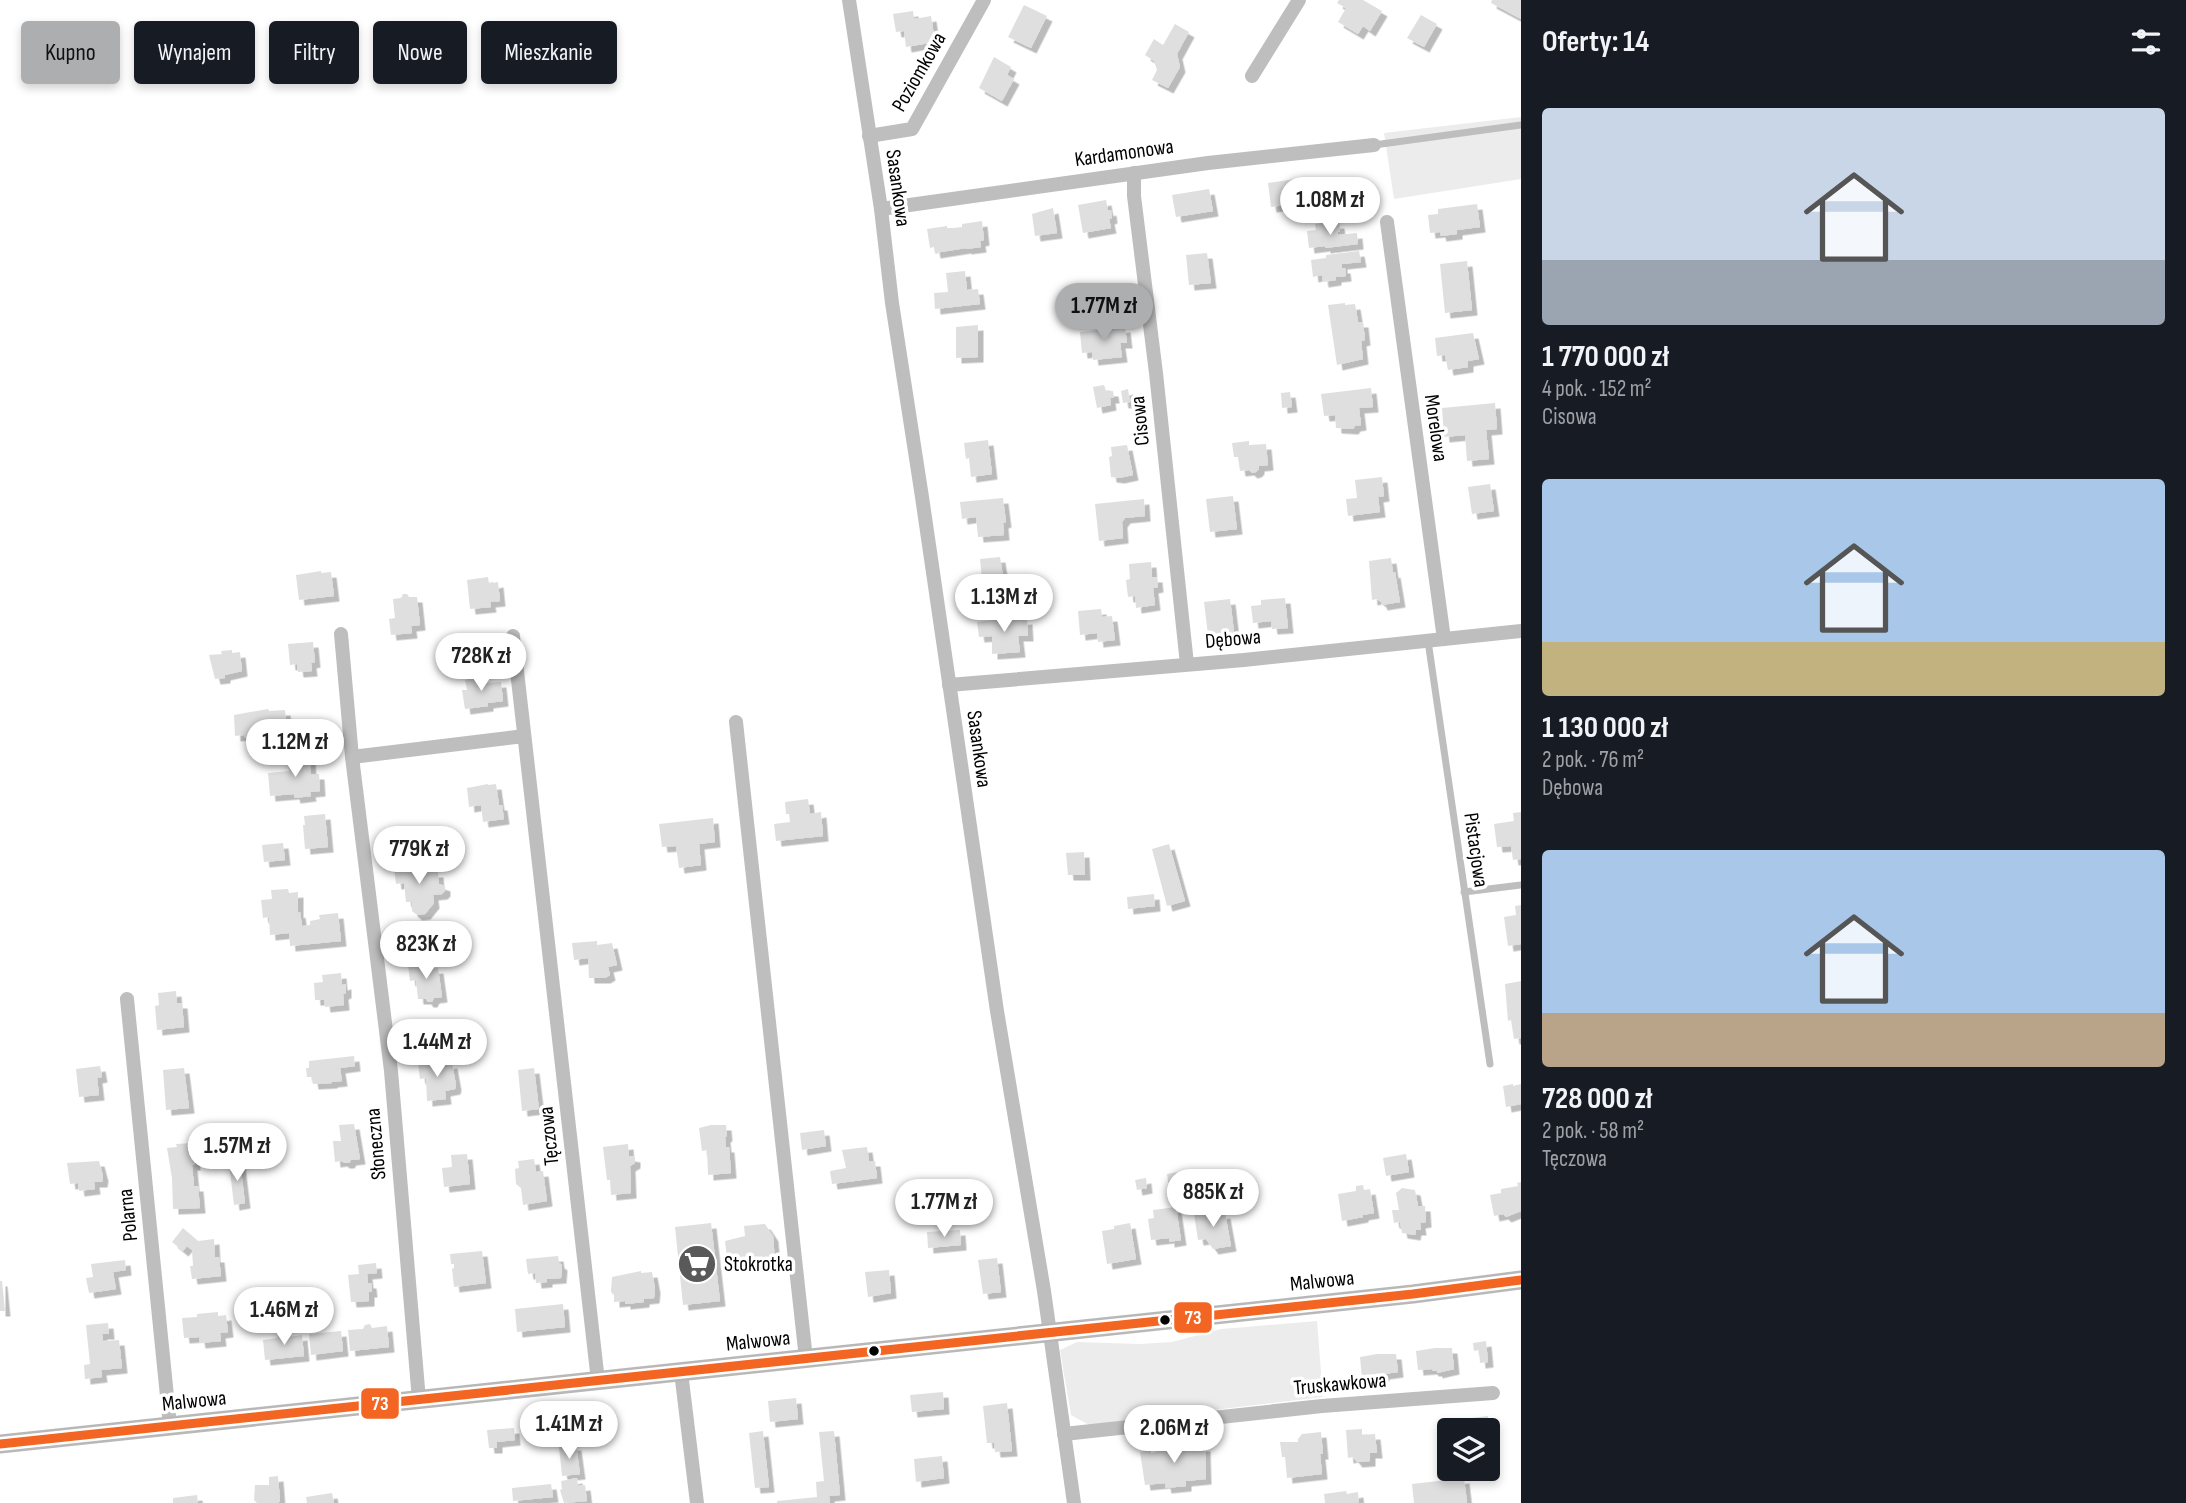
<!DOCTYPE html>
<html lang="pl">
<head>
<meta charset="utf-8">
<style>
	:root { --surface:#171b24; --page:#20242c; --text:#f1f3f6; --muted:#9ea1a6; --accent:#adaeaf }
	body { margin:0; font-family:"Sofia Sans Condensed",sans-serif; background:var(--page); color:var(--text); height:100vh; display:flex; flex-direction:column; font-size:26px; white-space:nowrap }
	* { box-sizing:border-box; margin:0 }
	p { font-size:23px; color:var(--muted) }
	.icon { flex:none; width:38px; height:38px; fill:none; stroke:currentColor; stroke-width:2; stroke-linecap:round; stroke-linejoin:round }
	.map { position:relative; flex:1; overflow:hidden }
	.side { display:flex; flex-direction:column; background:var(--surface); width:665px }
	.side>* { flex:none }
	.top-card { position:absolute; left:21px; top:21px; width:665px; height:63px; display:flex; gap:14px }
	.tools { position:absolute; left:1437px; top:1418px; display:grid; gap:14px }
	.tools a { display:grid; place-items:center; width:63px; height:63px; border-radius:7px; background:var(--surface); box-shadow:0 4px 10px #0003; font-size:35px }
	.price { position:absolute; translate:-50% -60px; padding:0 16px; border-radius:24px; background:#fff; color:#222; font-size:23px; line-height:46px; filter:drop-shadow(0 2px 4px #0008) }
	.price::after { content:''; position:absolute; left:50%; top:42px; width:21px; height:16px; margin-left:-10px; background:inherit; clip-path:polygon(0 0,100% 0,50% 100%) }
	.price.current { background:var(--accent); color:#111 }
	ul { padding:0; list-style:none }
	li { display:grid; align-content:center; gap:14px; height:371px; padding:0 21px }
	li span { display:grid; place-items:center; height:217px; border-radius:7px; color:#555 }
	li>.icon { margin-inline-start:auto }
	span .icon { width:126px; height:126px; fill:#fffc; stroke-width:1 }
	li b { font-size:30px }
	h2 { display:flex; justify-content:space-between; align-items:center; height:84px; padding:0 21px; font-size:30px }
	.pill { padding:0 24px; border-radius:7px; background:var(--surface); box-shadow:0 4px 10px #0003; font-size:24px; line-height:63px }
	.pill.current { background:var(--accent); color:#111 }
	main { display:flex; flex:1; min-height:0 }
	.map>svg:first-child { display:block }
</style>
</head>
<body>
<main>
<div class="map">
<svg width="1521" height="1503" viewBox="0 0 1521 1503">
	<defs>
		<filter id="shadow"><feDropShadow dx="5.5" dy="5.5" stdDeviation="0" flood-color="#0004"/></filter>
	</defs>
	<rect width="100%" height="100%" fill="#fff"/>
	<g fill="#ececec">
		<path d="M1521,117V179L1394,199L1384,133Z"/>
		<path d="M1317,1321L1323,1397L1089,1425L1071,1415L1060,1350L1077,1342L1140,1344L1172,1342L1221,1329Z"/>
	</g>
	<g fill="#dfdfdf" filter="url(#shadow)">
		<path d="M1339,0H1363L1382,11L1370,31L1363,26L1358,34L1338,22L1346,8L1337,3Z"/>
		<path d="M1492,0H1521V19L1491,3Z"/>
		<path d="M1024,5L1047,16L1031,48L1008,37Z"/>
		<path d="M913,11L914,19L931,16L935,42L906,47L904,31L896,32L893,14Z"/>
		<path d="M1421,15L1437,24L1424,47L1407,38Z"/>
		<path d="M1175,24L1189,32L1177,54L1180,67L1168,88L1152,80L1157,70L1154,61L1145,55L1154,39L1163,45Z"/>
		<path d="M994,57L1011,67L1007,75L1014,79L1002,101L979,88Z"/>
		<path d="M1302,178L1306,202L1271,207L1268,183Z"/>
		<path d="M1209,189L1213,211L1176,217L1172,195Z"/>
		<path d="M1106,200L1108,211L1111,210L1112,218L1109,219L1111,228L1083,233L1078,205Z"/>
		<path d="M1477,204L1480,227L1457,230V234L1441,236L1440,232L1430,233L1428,215L1438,214V209Z"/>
		<path d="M1053,208L1057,233L1035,236L1032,214Z"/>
		<path d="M982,221L984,240L980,241L981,247L966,249V248L935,253L934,247L930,248L927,229L947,226V228H954L962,227V224Z"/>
		<path d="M1328,222L1329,224L1339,223L1340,231L1338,232V235L1357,233L1358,244L1325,248V246L1309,248L1307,231L1316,230L1315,224Z"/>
		<path d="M1359,251L1361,262L1342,264V268H1345L1346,276L1336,277V280L1323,282L1322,275L1313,277L1311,260L1326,258V255Z"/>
		<path d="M1207,253L1211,283L1189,285L1186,255Z"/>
		<path d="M1467,261L1472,310L1445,313L1440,264Z"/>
		<path d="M965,271L967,290L978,289L980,304L935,309L934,293L948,292L946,273Z"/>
		<path d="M1345,303V305L1355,304L1358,322H1363L1365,340L1361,341L1363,359L1337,365L1328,305Z"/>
		<path d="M978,325V357L956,358V327Z"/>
		<path d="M1125,327L1127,343H1120L1122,357L1093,360L1092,352L1082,353L1080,332Z"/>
		<path d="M1473,333L1479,359L1468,361V367L1448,370L1445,355L1437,356L1435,338Z"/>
		<path d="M1104,385L1106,391H1113L1114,398H1110L1111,405L1097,408L1093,387Z"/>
		<path d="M1371,388L1373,407L1359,408L1361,425L1355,426L1353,429L1336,428L1335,415L1324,416L1321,394Z"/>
		<path d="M1128,389L1130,402L1123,403L1121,391Z"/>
		<path d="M1290,392L1292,407L1282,408L1281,393Z"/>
		<path d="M1495,403L1497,429L1486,430L1489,459L1467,461L1465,435L1444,437L1442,408Z"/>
		<path d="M988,440L992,474L971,477L969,458L966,459L964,443Z"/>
		<path d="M1249,441V445L1266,444L1268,465L1259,466V469L1256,472L1252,473L1249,470L1240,471L1238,457H1234L1232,443Z"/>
		<path d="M1127,445L1133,475L1119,478L1111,477L1109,457L1112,456L1111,447Z"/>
		<path d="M1382,477L1384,496L1378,497L1380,512L1348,516L1346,499L1357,498L1355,480Z"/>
		<path d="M1490,484L1494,511L1472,514L1468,487Z"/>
		<path d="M1233,496L1237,529L1210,532L1206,499Z"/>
		<path d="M1003,498L1006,522L1003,523L1004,535L978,537L976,517L962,519L960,502Z"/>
		<path d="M1144,499L1145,516L1125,518L1122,522L1123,538L1099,541L1095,504Z"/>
		<path d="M1000,557L1006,597L988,600L979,599V590L983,589L980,559Z"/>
		<path d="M1391,558L1393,573L1395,572L1400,602L1382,605L1381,602L1377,599L1372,600L1369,561Z"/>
		<path d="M1151,562L1152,577H1157L1158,587L1153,588L1155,605L1136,608L1135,596L1128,597L1126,580L1130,579L1129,564Z"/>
		<path d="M321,571V573L331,572L334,596L299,600L296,575Z"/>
		<path d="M488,577L489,584L498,582L500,601L490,602L491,607L470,609L467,580Z"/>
		<path d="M403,594H407L409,597H417L420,625L411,626L412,633L391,635L389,619L395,618L393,599L401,598Z"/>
		<path d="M1285,598L1288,628L1272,629L1271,621L1253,623L1251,606L1261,605V600Z"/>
		<path d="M1230,599L1234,632L1208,635L1204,602Z"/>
		<path d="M1101,609L1102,617L1112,616L1115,640L1098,642L1097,633L1080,635L1078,611Z"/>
		<path d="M1016,617L1017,620L1027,619L1028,636H1018L1020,652L992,654V636L979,637L977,622Z"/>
		<path d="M313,642L315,662L311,663L312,671L298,672L297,664L290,665L288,644Z"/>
		<path d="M232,650V653L240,652L242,671L225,675V678L215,679L209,655L222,654L221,651Z"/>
		<path d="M476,676L479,679L485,678L486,683L501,682L503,701L488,703V706L465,709L462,690H467L465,680Z"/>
		<path d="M268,709L269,711L285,710L287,731L279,732V734L245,738L244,735L235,736L234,715Z"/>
		<path d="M310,754L311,774H319L320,791L310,792L311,796L295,798L294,794L270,796L268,773L289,771L287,757Z"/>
		<path d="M488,784V785L496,784L499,805H502L504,819L483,822L481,805L469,807L467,788Z"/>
		<path d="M808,799L810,814L821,812L823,836L776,841L774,824L790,822L789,814H786L785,802Z"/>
		<path d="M1521,812V859L1513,860L1511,846L1497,847L1494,824L1514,821L1513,813Z"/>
		<path d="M325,814L328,847L305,849L303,825H305L304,816Z"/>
		<path d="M713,818L715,842L699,844L701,865L679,868L676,846L662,847L659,824Z"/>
		<path d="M283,843L285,860L264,862L262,845Z"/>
		<path d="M1169,844L1185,901L1167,906L1152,849Z"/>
		<path d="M1084,852L1085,875H1068L1066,853Z"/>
		<path d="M418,864V867L428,866L429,872H438L439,884L445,886V891L442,894L433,895L434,903L425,914L417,915L412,911V902H406L404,883L396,884L394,867Z"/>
		<path d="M288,889L289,893L298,892V913L300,912L302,926L310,925V921L320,919L319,915L338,913L341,941L290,946L289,933L270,935L269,917L263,918L261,900L272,899L271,890Z"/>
		<path d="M1154,894L1155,906L1128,909L1127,897Z"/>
		<path d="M1521,905V944L1508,946L1504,917L1516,915L1515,906Z"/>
		<path d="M597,941V945L612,943L617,965L608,967L610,975L605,978H589L588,958L574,960L572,943Z"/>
		<path d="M428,962L429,969L438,968L442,997L434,998L432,1002H428L426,999H418L416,980L410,981L408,965Z"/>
		<path d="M341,973L342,985L346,984V993L343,994L344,1005L325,1007L324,1000H315L314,983L323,982L322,975Z"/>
		<path d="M1521,981V1038L1514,1039L1511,1020L1508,1021L1505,984Z"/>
		<path d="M176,991L177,1003H182L184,1027L157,1030L155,1006L159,1005L158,993Z"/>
		<path d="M354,1056L355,1066L340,1068L342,1081L332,1082V1083L313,1084L312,1077H307L306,1068H309V1061Z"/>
		<path d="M434,1061L435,1065L452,1063L456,1085L455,1089L445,1091L446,1099L427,1101L426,1078L420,1079L418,1063Z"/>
		<path d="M100,1066L102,1077L97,1078L99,1095L79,1097L76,1069Z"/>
		<path d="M184,1068L189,1108L166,1110L163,1070Z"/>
		<path d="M534,1068L539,1109L522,1111L518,1070Z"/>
		<path d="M1513,1084V1086L1521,1084V1104L1506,1107L1503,1086Z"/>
		<path d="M354,1124L360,1159L351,1160L349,1163H344L342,1161L335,1162L333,1141H341L339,1125Z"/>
		<path d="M711,1125H726L727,1136L725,1137L726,1147H729L731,1173L708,1175L707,1150L702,1151L699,1128Z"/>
		<path d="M824,1130L826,1146L802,1150L800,1133Z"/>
		<path d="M193,1143L195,1165H192L194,1186H198L200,1208L173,1209L172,1178L167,1148L177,1147L176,1144Z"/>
		<path d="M628,1144L629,1156L635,1157V1163L630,1166L631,1193L611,1195L610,1180H607L603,1147Z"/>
		<path d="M867,1147L869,1161H875L877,1178L832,1184L830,1171L846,1168L842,1150Z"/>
		<path d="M467,1154L470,1184L444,1187L442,1168L452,1167L451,1155Z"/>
		<path d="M1406,1154L1409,1172L1386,1176L1383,1158Z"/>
		<path d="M534,1159L536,1172L543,1171L547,1201L523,1205L521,1188L516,1184L515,1169L519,1168L518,1161Z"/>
		<path d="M99,1161L103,1176L102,1182H94L95,1189L79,1191L78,1183L70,1184L67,1163Z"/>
		<path d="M240,1162L245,1203L234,1205L229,1163Z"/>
		<path d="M1178,1172L1180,1186L1169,1188L1167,1174Z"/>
		<path d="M1146,1178L1147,1188L1137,1190L1135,1180Z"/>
		<path d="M1521,1182V1211L1506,1217L1503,1214L1494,1216L1490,1195L1501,1193V1189L1518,1186L1517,1183Z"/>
		<path d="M1363,1185L1364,1190L1370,1189L1374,1213L1363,1215V1217L1342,1221L1338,1194L1356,1191V1186Z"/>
		<path d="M1402,1188L1415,1190L1418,1206H1425L1426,1222L1420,1223L1421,1230H1416L1415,1235L1402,1233L1400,1222L1394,1223L1392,1210H1399L1396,1193Z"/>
		<path d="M1176,1207L1181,1240L1169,1242V1238L1151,1240L1148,1219L1154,1218L1153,1210Z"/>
		<path d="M1207,1212L1208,1215L1225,1213L1231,1246L1213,1249L1206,1239L1198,1240L1194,1214Z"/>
		<path d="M711,1223L720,1301L683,1305L675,1227Z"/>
		<path d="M1130,1223L1136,1259L1107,1264L1102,1231L1114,1229V1226Z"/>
		<path d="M765,1224L773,1236L775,1261L728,1266L725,1241L745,1236L744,1226Z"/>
		<path d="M183,1228L198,1241L214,1239L215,1257H219L221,1276L192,1279L190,1266H193L192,1250L187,1246L183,1251L172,1242Z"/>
		<path d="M960,1230L961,1245L928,1248L927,1232Z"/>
		<path d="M482,1251L486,1283L454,1287L452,1269L454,1268V1264H451L450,1254Z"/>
		<path d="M558,1256L559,1263L562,1265L561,1278L547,1279V1282L536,1283L535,1273L528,1274L526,1259Z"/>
		<path d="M997,1258L1001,1292L983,1294L978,1260Z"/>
		<path d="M125,1260L126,1270L113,1272L116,1289L89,1293L86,1278L93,1277L91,1264Z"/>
		<path d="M376,1263L377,1273L367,1274L368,1283H371L372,1292H369V1301L351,1302L348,1275L359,1274L358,1265Z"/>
		<path d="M889,1270L891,1293L868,1297L865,1272Z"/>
		<path d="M641,1271V1273L652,1272L655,1288L654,1298L644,1299V1302L635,1303L625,1304V1301L614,1302V1295L611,1292L612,1277Z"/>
		<path d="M0,1281H2L5,1311H0Z"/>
		<path d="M563,1304L565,1327L517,1332L515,1309Z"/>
		<path d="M218,1312V1316L226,1315L228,1332L220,1333L221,1341L200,1343L199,1337L184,1338L182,1318L197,1317V1314Z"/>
		<path d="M108,1323L109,1334H102L103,1341L119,1340L122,1368L101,1370L102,1377L85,1379L84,1365L90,1364L86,1325Z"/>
		<path d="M370,1324L372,1328L387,1326L389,1347L350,1351L348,1330L363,1329L365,1325Z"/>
		<path d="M341,1331L343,1351L311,1355L309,1334Z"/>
		<path d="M279,1334H285L287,1337L302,1335L304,1356L265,1360L263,1340L277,1338Z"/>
		<path d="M1486,1341L1488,1362L1480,1363L1479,1350L1474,1351L1473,1343Z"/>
		<path d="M1435,1348H1452L1454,1369L1437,1373V1371H1433L1432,1369L1418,1370L1416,1351Z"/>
		<path d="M1377,1354H1396L1398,1372L1384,1374V1376L1380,1377V1379H1362L1360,1357Z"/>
		<path d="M943,1392L944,1409L912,1412L910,1395Z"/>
		<path d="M796,1398L798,1419L770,1422L768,1401Z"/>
		<path d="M1007,1403L1012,1451L995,1452L994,1443H987L983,1406Z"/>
		<path d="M1488,1416L1489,1430H1460L1459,1425L1473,1424L1472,1418Z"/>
		<path d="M514,1428L515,1440L497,1442V1448H489L487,1430Z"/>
		<path d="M1362,1429V1435L1375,1434L1377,1453H1370V1461L1357,1462L1353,1457L1348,1458L1346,1430Z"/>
		<path d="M763,1431L769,1487L755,1488L749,1433Z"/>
		<path d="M834,1431L840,1495L829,1496L830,1503H777V1501L817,1497L816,1482L824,1481L819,1432Z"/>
		<path d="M1321,1432L1323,1454H1320L1322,1474L1287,1478L1285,1457H1282L1280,1442H1298V1439L1302,1434Z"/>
		<path d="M1188,1443L1189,1449L1194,1448L1193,1446H1205L1206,1479L1186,1481V1486L1166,1488L1165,1483L1145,1485L1140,1452L1151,1450V1453L1156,1452L1155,1447Z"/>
		<path d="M576,1445L580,1474L562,1476L559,1447Z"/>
		<path d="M942,1456L944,1478L916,1482L914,1459Z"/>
		<path d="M278,1476L280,1501L278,1503H257L254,1500L255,1485H269V1477Z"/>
		<path d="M577,1478L578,1486L585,1485L587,1501L564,1503L560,1490L562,1489L561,1481Z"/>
		<path d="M1464,1478L1467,1503H1414L1412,1484Z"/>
		<path d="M551,1484L553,1497L513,1501L512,1488Z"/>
		<path d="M1346,1491L1347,1494L1358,1492L1359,1503H1325L1324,1494Z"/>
		<path d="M332,1493L334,1503H307L306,1497Z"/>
		<path d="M197,1495L198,1503H173V1498Z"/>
	</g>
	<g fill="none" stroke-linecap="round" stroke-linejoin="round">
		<g stroke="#bebebe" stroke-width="7">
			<path d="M1374,145L1521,125"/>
			<path d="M1428,641L1490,1064"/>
			<path d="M1464,892L1521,885"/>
		</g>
		<g stroke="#bebebe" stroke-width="14">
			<path d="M849,0L881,209L892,303L922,497L997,1011L1044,1291L1074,1503"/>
			<path d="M1252,76L1299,0"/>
			<path d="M869,136L912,129L984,0"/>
			<path d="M1134,173V196L1156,373L1187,664"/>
			<path d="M881,209L1208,163L1374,145"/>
			<path d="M1387,222L1444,639"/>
			<path d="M341,634L352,757L391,1071L419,1400"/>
			<path d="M513,636L598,1381"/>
			<path d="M949,685L1244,660L1521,631"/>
			<path d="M736,722L806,1359"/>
			<path d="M352,757L524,736"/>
			<path d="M127,999L170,1426"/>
			<path d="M681,1372L697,1503"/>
			<path d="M1064,1434L1322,1406L1493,1393"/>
		</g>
		<path stroke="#b8b8b8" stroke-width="19" d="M0,1444L1413,1294L1521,1280"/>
		<g stroke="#fff" stroke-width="14">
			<path id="bus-1" d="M0,1444L1413,1294L1521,1280"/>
		</g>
		<use href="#bus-1" stroke="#f26522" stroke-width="9"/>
	</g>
	<defs>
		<g id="supermarket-disc" transform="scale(2.0125)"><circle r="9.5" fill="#595959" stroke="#fff"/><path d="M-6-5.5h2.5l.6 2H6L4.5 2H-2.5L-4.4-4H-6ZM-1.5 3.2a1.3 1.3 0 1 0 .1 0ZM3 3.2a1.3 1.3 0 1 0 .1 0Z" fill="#fff"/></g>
	</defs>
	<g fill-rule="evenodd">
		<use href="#supermarket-disc" x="697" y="1264"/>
	</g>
	<g fill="#000" stroke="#fff" stroke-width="2.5">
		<circle cx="1165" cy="1320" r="6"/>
		<circle cx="874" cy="1351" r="6"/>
	</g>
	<g text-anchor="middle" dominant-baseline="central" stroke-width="7" stroke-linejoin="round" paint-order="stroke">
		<g font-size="21" fill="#000" stroke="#fff">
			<text transform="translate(919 72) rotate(-60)">Poziomkowa</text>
			<text transform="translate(1124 153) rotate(-8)">Kardamonowa</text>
			<text transform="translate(898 188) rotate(82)">Sasankowa</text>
			<text transform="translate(1140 421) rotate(-96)">Cisowa</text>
			<text transform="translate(1436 428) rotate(82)">Morelowa</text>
			<text transform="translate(1233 639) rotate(-5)">Dębowa</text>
			<text transform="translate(979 749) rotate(82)">Sasankowa</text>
			<text transform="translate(1476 850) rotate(82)">Pistacjowa</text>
			<text transform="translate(549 1136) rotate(-96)">Tęczowa</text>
			<text transform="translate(376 1144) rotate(-95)">Słoneczna</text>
			<text transform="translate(128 1215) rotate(-96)">Polarna</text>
			<text transform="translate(1322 1281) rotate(-6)">Malwowa</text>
			<text transform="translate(758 1341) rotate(-6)">Malwowa</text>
			<text transform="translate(1340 1384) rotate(-5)">Truskawkowa</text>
			<text transform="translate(194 1401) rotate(-6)">Malwowa</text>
		</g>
		<g font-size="21" fill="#000" stroke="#fff" text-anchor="start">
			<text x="724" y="1264">Stokrotka</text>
		</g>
	</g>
	<g stroke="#fff" stroke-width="2.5">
		<rect x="1173" y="1301" width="40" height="33" rx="7" fill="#f26522"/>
		<rect x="360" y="1387" width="40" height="33" rx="7" fill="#f26522"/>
	</g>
	<g font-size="19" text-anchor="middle" font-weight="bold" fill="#fff">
		<text x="1193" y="1324">73</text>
		<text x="380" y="1410">73</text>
	</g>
</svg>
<div class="tools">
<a><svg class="icon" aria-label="layers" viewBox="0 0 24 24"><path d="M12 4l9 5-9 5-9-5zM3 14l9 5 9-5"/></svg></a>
</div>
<b class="price" style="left:1330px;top:237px">1.08M zł</b>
<b class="price current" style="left:1104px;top:343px">1.77M zł</b>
<b class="price" style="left:1004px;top:634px">1.13M zł</b>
<b class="price" style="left:481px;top:693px">728K zł</b>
<b class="price" style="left:295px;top:779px">1.12M zł</b>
<b class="price" style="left:419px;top:886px">779K zł</b>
<b class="price" style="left:426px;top:981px">823K zł</b>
<b class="price" style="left:437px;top:1079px">1.44M zł</b>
<b class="price" style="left:237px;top:1183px">1.57M zł</b>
<b class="price" style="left:1213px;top:1229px">885K zł</b>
<b class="price" style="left:944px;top:1239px">1.77M zł</b>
<b class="price" style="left:284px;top:1347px">1.46M zł</b>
<b class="price" style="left:569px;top:1461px">1.41M zł</b>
<b class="price" style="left:1174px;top:1465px">2.06M zł</b>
<div class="top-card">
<a class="pill current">Kupno</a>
<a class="pill">Wynajem</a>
<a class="pill">Filtry</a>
<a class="pill">Nowe</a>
<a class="pill">Mieszkanie</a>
</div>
</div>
<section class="side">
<h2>Oferty: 14<svg class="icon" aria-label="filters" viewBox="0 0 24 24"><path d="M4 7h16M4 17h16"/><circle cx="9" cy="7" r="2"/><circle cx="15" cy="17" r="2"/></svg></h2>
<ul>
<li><span style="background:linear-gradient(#c9d6e8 70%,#9aa5b1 0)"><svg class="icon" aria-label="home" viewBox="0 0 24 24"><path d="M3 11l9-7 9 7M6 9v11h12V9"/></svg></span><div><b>1 770 000 zł</b><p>4 pok. · 152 m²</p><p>Cisowa</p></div></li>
<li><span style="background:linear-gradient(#a9c7e8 75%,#c2b280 0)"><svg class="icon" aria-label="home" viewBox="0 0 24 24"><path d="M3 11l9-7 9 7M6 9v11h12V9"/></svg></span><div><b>1 130 000 zł</b><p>2 pok. · 76 m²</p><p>Dębowa</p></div></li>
<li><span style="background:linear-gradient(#a9c7e8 75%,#b9a48a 0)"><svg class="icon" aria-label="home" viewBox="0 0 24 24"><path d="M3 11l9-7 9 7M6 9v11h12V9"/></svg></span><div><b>728 000 zł</b><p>2 pok. · 58 m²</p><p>Tęczowa</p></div></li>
</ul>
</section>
</main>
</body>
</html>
